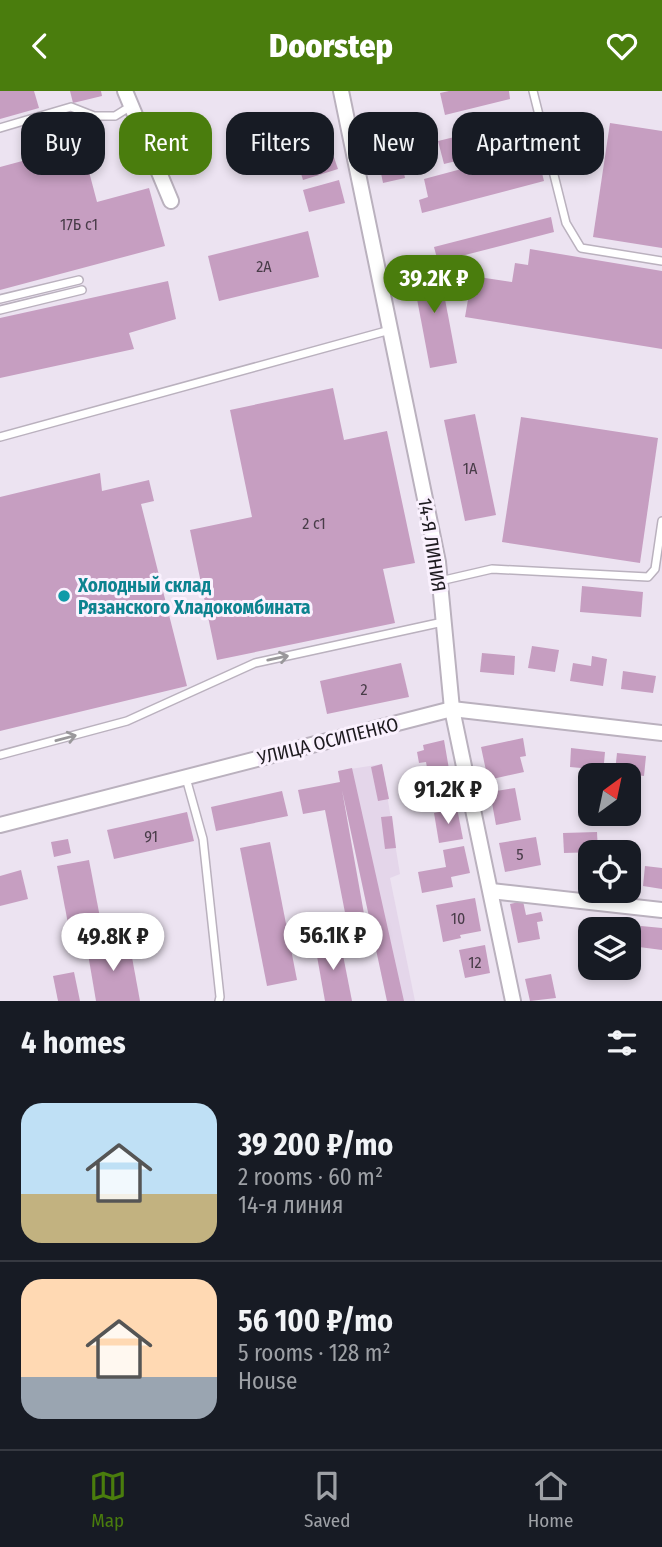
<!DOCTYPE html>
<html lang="en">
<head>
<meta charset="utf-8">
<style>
	:root { --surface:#171b24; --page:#20242c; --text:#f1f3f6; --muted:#9ea1a6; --line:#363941; --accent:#4a7d0d }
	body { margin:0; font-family:"Fira Sans Condensed",sans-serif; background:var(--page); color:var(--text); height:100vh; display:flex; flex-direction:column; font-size:26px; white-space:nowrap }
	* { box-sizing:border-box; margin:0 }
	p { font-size:23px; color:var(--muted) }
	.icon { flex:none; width:38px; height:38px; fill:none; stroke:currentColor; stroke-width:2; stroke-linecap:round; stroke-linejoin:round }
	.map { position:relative; height:910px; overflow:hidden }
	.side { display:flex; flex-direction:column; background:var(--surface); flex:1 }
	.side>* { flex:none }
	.hud { position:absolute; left:21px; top:21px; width:621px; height:63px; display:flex; gap:14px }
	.needle { width:46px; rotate:33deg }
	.tools { position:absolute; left:578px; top:672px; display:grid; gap:14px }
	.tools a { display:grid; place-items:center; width:63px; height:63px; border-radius:14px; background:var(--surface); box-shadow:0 4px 10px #0003; font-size:35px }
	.price { position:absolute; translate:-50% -60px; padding:0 16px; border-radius:24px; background:#fff; color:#222; font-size:23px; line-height:46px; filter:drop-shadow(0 2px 4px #0008) }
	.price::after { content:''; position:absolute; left:50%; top:42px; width:21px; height:16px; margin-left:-10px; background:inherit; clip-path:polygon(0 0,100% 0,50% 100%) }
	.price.on { background:var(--accent); color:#fff }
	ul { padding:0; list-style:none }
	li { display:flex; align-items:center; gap:21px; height:175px; padding:0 21px }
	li+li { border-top:2px solid var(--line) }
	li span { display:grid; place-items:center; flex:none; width:196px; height:140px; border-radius:21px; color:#555 }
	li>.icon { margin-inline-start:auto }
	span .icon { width:84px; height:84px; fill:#fffc; stroke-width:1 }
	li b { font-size:30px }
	h2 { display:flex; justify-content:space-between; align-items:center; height:84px; padding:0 21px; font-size:30px }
	.chip { padding:0 24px; border-radius:21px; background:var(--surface); box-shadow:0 4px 10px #0003; font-size:24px; line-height:63px }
	.chip.on { background:var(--accent); color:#fff }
	header { display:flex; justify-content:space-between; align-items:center; height:91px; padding:0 21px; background:var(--accent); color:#fff; font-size:32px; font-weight:800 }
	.tab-bar { display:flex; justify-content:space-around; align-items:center; height:98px; border-top:2px solid var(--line); background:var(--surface); font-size:19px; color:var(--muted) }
	.tab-bar a { display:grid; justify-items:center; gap:4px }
	.tab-bar .on { color:var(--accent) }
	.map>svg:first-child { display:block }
</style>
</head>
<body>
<header><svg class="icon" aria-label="back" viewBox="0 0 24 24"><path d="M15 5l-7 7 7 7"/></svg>Doorstep<svg class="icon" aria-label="heart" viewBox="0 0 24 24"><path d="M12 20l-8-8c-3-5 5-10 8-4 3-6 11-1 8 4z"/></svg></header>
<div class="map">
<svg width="662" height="910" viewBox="0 0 662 910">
	<rect width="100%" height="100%" fill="#ece3f1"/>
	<path fill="#e4d6ea" d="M382,673L400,783L390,787L415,910H387L338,680Z"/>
	<g fill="#c69ec1">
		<path d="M0,0H34L39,17L0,28Z"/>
		<path d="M70,0H101L102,5L73,12Z"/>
		<path d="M449,0H509L510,8L445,24L440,2Z"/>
		<path d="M392,24L405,87L383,92L370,28Z"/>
		<path d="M528,28L534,51L444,73L438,50Z"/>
		<path d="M610,32L662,40V157L593,146Z"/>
		<path d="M329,52L338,78L303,89L295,63Z"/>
		<path d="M82,54L97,111L149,97L165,155L0,199V76Z"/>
		<path d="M536,58L544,90L422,122L419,109L428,106L424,88Z"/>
		<path d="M339,89L345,112L309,121L303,99Z"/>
		<path d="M551,126L554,141L438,171L434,156Z"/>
		<path d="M308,140L319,186L219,210L208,165Z"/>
		<path d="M530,158L662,180V258L465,226L472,185L512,191L515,172L528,174Z"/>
		<path d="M438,171L457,272L430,277L411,176Z"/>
		<path d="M168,190L176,228L129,242L134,258L0,287V227Z"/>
		<path d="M333,297L344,349L387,340L415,472L383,478L395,532L217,569L190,439L252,426L230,319Z"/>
		<path d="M475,323L496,424L465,430L444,329Z"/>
		<path d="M521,326L658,347L640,472L502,451Z"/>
		<path d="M100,382L102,400L149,389L154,410L141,413L187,595L0,640V406Z"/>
		<path d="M582,495L643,501L641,526L580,521Z"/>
		<path d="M532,555L559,559L555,581L528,577Z"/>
		<path d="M482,562L515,565L514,584L480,581Z"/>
		<path d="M592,565L607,568L603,595L570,590L573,572L591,575Z"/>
		<path d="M401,572L409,606L327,623L320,590Z"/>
		<path d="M623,580L656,585L653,602L621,598Z"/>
		<path d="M523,647L526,665L520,666L524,681L488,689L481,656Z"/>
		<path d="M444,649L450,684L429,688L426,671L419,672L417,661L424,659L423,654Z"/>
		<path d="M571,657L605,661L603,683L591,682L592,678L570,676Z"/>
		<path d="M617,662L646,665L644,685L615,681Z"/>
		<path d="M382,673L389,708L378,710L371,676Z"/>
		<path d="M352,677L404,910H387L342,699L366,834L348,837L325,719L303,723L298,699L340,691L338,680Z"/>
		<path d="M515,697L521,729L496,734L490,701Z"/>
		<path d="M282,700L288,725L216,740L211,716Z"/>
		<path d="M457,717L463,748L439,752L434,722Z"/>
		<path d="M187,721L194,750L114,768L107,739Z"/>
		<path d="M392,725L396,757L385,758L381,726Z"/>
		<path d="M597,741L598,761L564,762L563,742Z"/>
		<path d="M536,746L541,774L505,781L499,752Z"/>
		<path d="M68,748L71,762L54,766L51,751Z"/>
		<path d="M270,751L297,889L267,895L240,757Z"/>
		<path d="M464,755L470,782L451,786L453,796L422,802L418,781L446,776L443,759Z"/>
		<path d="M89,769L102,837L70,843L57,775Z"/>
		<path d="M628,772L641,773L639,796L628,795Z"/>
		<path d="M645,775L662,777V798L643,795Z"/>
		<path d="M21,779L28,808L0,815V785Z"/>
		<path d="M475,807L481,840L460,844L461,847L443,851L436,814Z"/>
		<path d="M523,810L526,824L541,821L543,830L537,831L540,848L518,852L510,813Z"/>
		<path d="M587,828L623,833V838H590V854H584Z"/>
		<path d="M641,835L662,837V859L639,856Z"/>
		<path d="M340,849L352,910H325L315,854Z"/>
		<path d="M129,850L140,910H96L87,857Z"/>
		<path d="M485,854L490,882L465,887L459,859Z"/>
		<path d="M74,881L80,910H58L53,885Z"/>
		<path d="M551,883L556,907L530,910L525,888Z"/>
	</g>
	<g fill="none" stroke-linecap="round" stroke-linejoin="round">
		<g stroke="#bab1be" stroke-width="10">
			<g id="service">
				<path d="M533,0L566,132L581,157L662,170"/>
				<path d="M0,37L71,16L94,25H115L131,15"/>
				<path d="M0,208L79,189"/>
				<path d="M0,219L82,199"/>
				<path d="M0,346L390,239"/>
				<path d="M440,490L492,478L648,486L655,478L662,430"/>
				<path d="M0,664L127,630L255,572L443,531"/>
				<path d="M186,687L203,748L220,906L219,910"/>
			</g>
		</g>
		<g stroke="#bab1be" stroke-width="18">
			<g id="minor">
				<path d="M125,0L171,110"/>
				<path d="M341,0L438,471L452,618L513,910"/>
				<path d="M0,734L452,618L662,642"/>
				<path d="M491,800L662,819"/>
			</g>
		</g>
		<use href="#service" stroke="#fff" stroke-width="7"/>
		<use href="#minor" stroke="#fff" stroke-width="14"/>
	</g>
	<defs><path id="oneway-shaft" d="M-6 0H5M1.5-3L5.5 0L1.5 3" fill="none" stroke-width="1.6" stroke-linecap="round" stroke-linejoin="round" transform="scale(1.75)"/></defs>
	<g stroke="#9a989b">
		<use href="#oneway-shaft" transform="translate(278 567) rotate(-12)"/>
		<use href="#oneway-shaft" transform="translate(66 647) rotate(-15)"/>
	</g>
	<circle fill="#0f9aa8" stroke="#faf1fe" stroke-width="2.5" cx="64" cy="505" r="7"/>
	<g text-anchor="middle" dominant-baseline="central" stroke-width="6" stroke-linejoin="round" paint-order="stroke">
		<g font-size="16" fill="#483c48">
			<text x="79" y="133">17Б с1</text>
			<text x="264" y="175">2А</text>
			<text x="470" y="377">1А</text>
			<text x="314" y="432">2 с1</text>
			<text x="364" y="598">2</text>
			<text x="151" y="745">91</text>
			<text x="520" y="763">5</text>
			<text x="458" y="827">10</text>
			<text x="475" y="871">12</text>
		</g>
		<g font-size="19" fill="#1e1b20" stroke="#faf1fe">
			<text transform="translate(432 454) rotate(81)">14-Я ЛИНИЯ</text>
			<text transform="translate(328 650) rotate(-14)">УЛИЦА ОСИПЕНКО</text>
		</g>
		<g font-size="19" font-weight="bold" fill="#0d838f" stroke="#faf1fe" text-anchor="start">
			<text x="78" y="494">Холодный склад<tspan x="78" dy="22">Рязанского Хладокомбината</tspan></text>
		</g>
	</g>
</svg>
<div class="tools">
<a><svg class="needle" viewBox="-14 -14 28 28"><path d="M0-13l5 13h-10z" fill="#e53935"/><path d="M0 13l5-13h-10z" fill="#9ea1a6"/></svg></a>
<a><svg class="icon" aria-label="locate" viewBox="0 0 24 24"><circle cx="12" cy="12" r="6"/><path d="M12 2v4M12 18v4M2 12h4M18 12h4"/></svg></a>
<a><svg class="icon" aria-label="layers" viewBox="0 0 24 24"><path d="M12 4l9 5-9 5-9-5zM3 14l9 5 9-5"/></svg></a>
</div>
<b class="price on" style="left:434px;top:224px">39.2K ₽</b>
<b class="price" style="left:448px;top:735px">91.2K ₽</b>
<b class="price" style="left:333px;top:881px">56.1K ₽</b>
<b class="price" style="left:113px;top:882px">49.8K ₽</b>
<div class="hud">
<a class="chip">Buy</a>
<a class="chip on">Rent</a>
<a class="chip">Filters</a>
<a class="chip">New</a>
<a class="chip">Apartment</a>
</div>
</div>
<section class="side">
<h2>4 homes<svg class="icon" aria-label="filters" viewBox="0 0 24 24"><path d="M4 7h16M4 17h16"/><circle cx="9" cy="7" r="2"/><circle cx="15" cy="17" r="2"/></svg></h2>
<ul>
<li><span style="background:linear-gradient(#bfe0f5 65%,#c2b280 0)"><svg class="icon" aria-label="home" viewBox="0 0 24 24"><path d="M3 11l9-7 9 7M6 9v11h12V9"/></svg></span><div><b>39 200 ₽/mo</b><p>2 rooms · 60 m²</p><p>14-я линия</p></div></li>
<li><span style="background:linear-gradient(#ffd9b3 70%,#9aa5b1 0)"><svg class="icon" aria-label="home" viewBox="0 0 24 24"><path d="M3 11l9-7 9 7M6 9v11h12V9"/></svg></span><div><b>56 100 ₽/mo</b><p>5 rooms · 128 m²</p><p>House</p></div></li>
</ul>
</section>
<nav class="tab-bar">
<a class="on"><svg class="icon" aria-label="map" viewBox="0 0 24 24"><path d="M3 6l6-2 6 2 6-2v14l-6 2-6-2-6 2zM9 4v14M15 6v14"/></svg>Map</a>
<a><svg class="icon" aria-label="saved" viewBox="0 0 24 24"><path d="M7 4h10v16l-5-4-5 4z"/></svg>Saved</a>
<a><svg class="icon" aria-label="home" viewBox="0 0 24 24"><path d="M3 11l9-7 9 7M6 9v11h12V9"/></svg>Home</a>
</nav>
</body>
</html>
